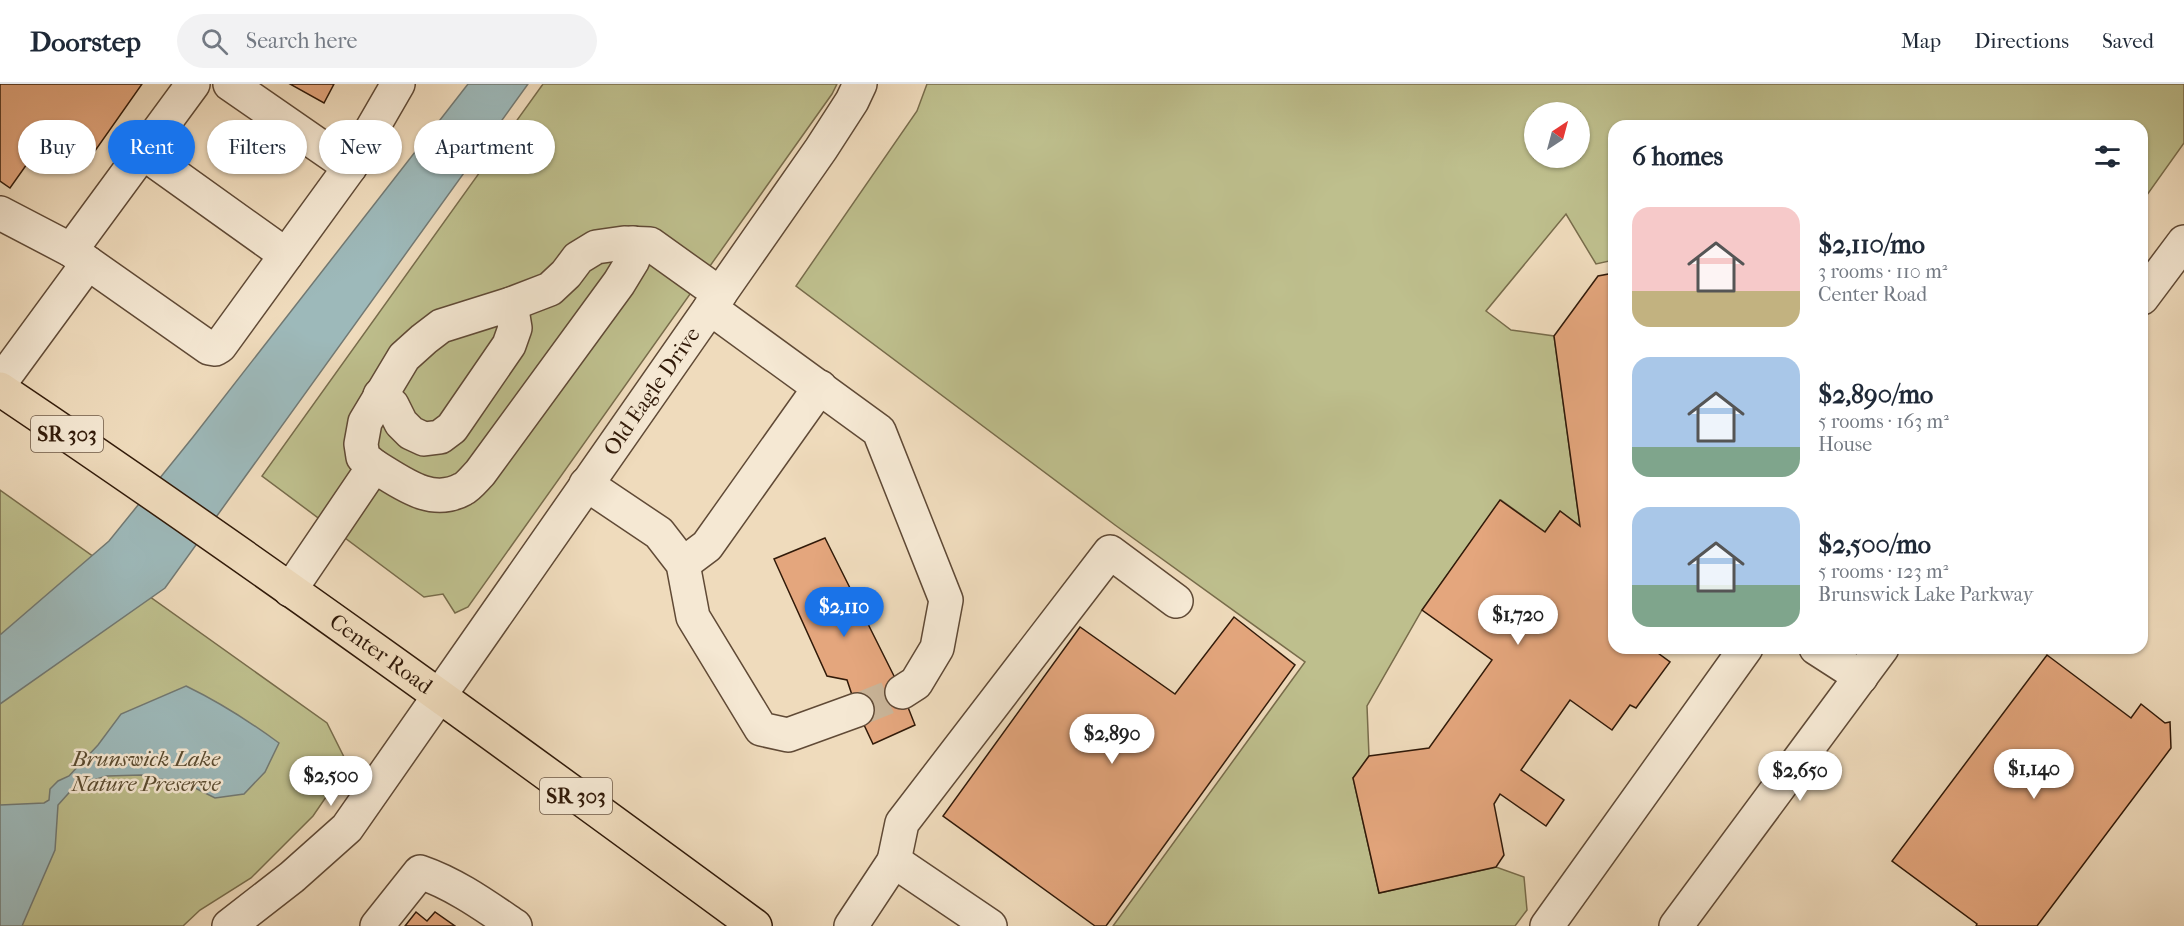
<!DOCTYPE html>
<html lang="en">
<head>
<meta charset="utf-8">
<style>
	:root { --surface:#fff; --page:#f2f2f3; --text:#1f2937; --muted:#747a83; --line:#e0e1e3; --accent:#1a73e8 }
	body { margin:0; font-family:"IM FELL French Canon",serif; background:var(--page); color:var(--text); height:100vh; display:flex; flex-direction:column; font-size:22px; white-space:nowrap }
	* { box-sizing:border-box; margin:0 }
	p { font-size:20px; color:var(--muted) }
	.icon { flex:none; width:33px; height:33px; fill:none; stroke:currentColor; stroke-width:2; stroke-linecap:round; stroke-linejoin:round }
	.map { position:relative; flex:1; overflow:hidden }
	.sheet { position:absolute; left:1608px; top:36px; width:540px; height:534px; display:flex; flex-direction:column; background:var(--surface); border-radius:18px; box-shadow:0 2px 4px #0004 }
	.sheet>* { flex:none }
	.hud { position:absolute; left:18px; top:36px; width:570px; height:54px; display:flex; gap:12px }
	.needle { width:39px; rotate:36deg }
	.controls { position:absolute; left:1524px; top:18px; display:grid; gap:12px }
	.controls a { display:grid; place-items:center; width:66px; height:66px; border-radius:50%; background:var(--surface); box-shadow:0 2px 4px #0004; font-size:30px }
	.price { position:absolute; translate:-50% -51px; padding:0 14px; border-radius:21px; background:#fff; color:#222; font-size:20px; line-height:39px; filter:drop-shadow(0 2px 3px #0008) }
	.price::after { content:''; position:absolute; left:50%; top:36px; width:18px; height:14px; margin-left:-9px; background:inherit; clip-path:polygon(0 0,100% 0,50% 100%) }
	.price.active { background:var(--accent); color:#fff }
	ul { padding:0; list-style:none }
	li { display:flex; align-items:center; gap:18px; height:150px; padding:0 24px }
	li span { display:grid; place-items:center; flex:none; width:168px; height:120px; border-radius:18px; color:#555 }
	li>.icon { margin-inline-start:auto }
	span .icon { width:72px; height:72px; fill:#fffc; stroke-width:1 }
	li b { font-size:26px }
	h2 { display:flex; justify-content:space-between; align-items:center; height:72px; padding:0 24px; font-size:26px }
	.chip { padding:0 21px; border-radius:27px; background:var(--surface); box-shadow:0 2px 4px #0004; font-size:21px; line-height:54px }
	.chip.active { background:var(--accent); color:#fff }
	header { display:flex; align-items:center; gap:36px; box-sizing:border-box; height:84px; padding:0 30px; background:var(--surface); border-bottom:2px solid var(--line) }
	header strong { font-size:28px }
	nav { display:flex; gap:33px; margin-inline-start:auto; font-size:21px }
	.search { width:420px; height:54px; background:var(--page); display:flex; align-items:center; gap:15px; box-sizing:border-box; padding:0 21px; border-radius:33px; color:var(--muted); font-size:22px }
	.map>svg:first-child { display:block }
</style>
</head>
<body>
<header>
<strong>Doorstep</strong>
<div class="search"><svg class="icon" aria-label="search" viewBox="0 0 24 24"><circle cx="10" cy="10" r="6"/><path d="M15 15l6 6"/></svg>Search here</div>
<nav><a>Map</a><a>Directions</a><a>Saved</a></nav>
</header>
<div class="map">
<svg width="2184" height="842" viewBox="0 0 2184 842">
	<rect width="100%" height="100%" fill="#efdbbc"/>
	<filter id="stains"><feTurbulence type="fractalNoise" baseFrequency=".00333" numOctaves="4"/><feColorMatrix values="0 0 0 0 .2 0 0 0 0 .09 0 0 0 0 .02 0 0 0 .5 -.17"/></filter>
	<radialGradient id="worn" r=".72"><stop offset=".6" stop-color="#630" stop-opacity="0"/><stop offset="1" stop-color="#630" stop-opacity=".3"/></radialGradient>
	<g fill="#bebf8d" stroke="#786c4b" stroke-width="1.5" fill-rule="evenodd">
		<path d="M543,0H837L832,10L468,523L455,529L443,510L424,513L262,392Z"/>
		<path d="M927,0H2184V59L2142,118V42H1614V176L1596,180L1566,130L1486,227L1511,246L1554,252L1580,442L1560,427L1545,448L1501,416L1422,526L1367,622L1369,672L1353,694L1379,809L1496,783L1524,793L1527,826L1515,842H1113L1305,578L1115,441L796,202L917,27ZM1534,28H1580V74H1534Z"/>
		<path d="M0,406L327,639L348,681L313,732L251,794L200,826L183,842H0Z"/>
	</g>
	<g fill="#9db9ba" stroke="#727973" stroke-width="1.5">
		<path d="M468,0H528L165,504L0,620V551L109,457L193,353Z"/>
		<path d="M186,602C219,618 249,637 279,659L265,688L244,710L215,714L191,702L142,691L107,692L76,701L58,721L55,766L22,842H0V721L44,719L49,716L50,705L58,697L69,692L98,661L121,630Z"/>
	</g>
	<g fill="#e4a67d" stroke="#311a09" stroke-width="1.5">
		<path d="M0,0H142L90,74L51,46L10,104L0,97Z"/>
		<path d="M290,0H334L324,19Z"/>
		<path d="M1614,189V564H1651L1670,578L1636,624L1630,621L1612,646L1570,616L1521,686L1564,716L1546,742L1500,710L1494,720L1504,771L1496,783L1379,809L1353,694L1369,672L1429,664L1492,576L1422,526L1500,416L1545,448L1560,427L1580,442L1554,252L1598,192Z"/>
		<path d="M825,454L902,608L915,641L873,660L857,626L847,596L827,592L774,475Z"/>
		<path d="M1234,533L1295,581L1106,842H1095L943,732L1080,543L1175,610Z"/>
		<path d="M2047,571L2131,634L2141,620L2165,639L2170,638L2171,664L2037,842H1976L1977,840L1892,777Z"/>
		<path d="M416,828L427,837L435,828L455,842H405Z"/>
	</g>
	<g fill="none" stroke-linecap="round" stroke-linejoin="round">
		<path stroke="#c9b498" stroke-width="33" stroke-dasharray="33 16" stroke-linecap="butt" d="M857,626L902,608"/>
		<g stroke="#604a36" stroke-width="36">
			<g id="minor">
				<path d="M230,0L350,83L398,0"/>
				<path d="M142,68L286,171"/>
				<path d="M0,129L71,166L88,179L0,299"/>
				<path d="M71,166L193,0"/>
				<path d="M88,179L209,264L215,265L220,262L350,83"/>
				<path d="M2142,214L2184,158"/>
				<path d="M710,224L879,347L946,516L937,564L916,599L902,608"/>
				<path d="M380,311L392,321L401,339L411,349L424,355L440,353L452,344L509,261L515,244L511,220"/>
				<path d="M374,382C401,398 431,423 463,405C469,402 475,394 480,389L619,199L633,176V159"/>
				<path d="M586,400L659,449L683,480L693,533L761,645L788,651L857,626"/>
				<path d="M683,480L707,462L820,303"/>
				<path d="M290,506L374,382L363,373L361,360L365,338L404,273L424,255L441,242L511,220L550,205L566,190L578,174L596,163L624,159L650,160L720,210"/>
				<path d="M1816,564L1861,593"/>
				<path d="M894,777L902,739L1110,468L1176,517"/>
				<path id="s1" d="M229,842L292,793L347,744L821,65L852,17L860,0"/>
				<path d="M377,842L420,788C455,800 484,821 515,842"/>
				<path d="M851,842L894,777L990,842"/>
				<path d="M1547,842L1746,564"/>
				<path d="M1676,842L1882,564"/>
			</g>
		</g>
		<g stroke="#311a09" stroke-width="36">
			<g id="major">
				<path id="s2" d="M0,305C256,477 506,659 755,842"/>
			</g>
		</g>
		<use href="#minor" stroke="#f5e8d3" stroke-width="33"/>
		<use href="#major" stroke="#efdbbc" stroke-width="33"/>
	</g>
	<g text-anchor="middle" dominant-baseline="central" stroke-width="5" stroke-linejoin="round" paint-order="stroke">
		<g fill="#f5e8d3" stroke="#6c5846" stroke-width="1.5">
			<rect x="31" y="332" width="72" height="36" rx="4.5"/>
			<rect x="540" y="694" width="72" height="36" rx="4.5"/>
		</g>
		<g font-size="21" font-weight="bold" fill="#311a09">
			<text x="67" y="350">SR 303</text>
			<text x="576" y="712">SR 303</text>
		</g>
		<g font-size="22" fill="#311a09" stroke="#f5e8d3">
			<text stroke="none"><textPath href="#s1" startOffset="686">Old Eagle Drive</textPath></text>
			<text stroke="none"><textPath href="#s2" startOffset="464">Center Road</textPath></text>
		</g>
		<g font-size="22" font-style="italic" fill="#5b4c31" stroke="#f5e8d3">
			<text x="146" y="675">Brunswick Lake<tspan x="146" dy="25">Nature Preserve</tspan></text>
		</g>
	</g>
	<rect width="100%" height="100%" filter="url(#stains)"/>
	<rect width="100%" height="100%" fill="url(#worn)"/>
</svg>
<div class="controls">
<a><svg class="needle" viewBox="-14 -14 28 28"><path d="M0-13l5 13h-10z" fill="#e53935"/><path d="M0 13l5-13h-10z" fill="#747a83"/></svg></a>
</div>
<b class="price active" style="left:844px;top:554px">$2,110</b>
<b class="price" style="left:1518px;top:562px">$1,720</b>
<b class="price" style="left:1112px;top:681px">$2,890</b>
<b class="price" style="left:2034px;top:716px">$1,140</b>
<b class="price" style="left:1800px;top:718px">$2,650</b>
<b class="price" style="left:331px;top:723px">$2,500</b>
<div class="hud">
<a class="chip">Buy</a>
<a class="chip active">Rent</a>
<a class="chip">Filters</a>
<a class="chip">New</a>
<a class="chip">Apartment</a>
</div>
<section class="sheet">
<h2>6 homes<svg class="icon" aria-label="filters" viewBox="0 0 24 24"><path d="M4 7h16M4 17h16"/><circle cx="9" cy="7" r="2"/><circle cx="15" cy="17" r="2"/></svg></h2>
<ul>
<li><span style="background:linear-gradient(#f6c9c9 70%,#c2b280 0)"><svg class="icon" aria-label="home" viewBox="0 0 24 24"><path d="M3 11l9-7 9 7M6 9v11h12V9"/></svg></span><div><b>$2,110/mo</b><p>3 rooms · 110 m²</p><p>Center Road</p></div></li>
<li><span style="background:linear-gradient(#a9c7e8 75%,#7fa58c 0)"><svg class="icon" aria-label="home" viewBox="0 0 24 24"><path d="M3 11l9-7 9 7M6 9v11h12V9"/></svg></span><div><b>$2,890/mo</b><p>5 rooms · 163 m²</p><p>House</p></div></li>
<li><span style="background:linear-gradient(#a9c7e8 65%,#7fa58c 0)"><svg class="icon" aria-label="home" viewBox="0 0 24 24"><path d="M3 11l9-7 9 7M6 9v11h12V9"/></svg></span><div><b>$2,500/mo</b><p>5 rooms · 123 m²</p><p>Brunswick Lake Parkway</p></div></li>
</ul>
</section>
</div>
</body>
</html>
